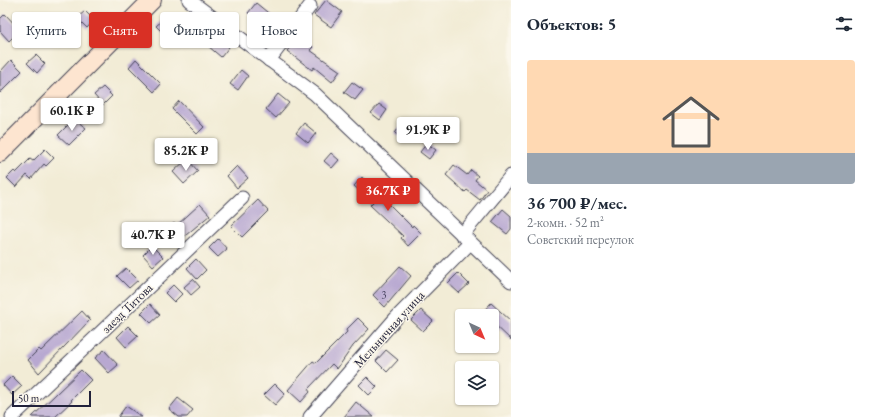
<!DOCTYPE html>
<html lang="ru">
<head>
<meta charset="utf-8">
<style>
	:root { --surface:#fff; --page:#f6f6f7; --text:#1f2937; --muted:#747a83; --line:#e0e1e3; --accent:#d93025 }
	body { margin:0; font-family:"EB Garamond",serif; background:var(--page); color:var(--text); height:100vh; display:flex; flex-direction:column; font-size:15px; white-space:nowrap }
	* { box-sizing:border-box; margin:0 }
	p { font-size:13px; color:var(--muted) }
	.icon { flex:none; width:22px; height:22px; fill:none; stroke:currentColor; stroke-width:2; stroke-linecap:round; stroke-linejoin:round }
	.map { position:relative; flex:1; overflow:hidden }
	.panel { display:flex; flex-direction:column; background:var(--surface); width:360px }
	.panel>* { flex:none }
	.top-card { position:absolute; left:12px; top:12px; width:380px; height:36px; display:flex; gap:8px }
	.needle { width:26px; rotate:136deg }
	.controls { position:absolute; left:455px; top:309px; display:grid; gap:8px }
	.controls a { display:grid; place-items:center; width:44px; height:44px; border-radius:4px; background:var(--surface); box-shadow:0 1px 3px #0004; font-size:20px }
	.scale { position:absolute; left:12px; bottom:10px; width:79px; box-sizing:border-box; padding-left:4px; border:2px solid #22223b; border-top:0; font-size:11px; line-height:14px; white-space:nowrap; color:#22223b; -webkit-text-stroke:3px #fbf7ec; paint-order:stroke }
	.price { position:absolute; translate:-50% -34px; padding:0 9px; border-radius:4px; background:#fff; color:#222; font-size:13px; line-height:26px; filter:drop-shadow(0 1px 2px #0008) }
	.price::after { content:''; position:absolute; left:50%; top:24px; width:12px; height:9px; margin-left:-6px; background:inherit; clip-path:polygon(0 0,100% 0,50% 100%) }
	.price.active { background:var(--accent); color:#fff }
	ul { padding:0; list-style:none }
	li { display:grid; align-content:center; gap:8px; height:212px; padding:0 16px }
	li+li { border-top:1px solid var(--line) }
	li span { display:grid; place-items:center; height:124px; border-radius:4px; color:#555 }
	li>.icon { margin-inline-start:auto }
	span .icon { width:72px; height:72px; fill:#fffc; stroke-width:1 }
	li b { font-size:17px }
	h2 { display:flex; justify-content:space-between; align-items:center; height:48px; padding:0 16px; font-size:17px }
	.tag { padding:0 14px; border-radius:4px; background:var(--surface); box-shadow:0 1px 3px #0004; font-size:14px; line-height:36px }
	.tag.active { background:var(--accent); color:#fff }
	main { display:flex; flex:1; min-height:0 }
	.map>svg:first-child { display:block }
</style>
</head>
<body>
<main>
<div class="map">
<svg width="511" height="417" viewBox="0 0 511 417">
	<rect width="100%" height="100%" fill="#fbf7ec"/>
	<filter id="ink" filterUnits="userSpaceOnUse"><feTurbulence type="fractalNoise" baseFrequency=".025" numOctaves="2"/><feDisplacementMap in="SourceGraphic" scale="8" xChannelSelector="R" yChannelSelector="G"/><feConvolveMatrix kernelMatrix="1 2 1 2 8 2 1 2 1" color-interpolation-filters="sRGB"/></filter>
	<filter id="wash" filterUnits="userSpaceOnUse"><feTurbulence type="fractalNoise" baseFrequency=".012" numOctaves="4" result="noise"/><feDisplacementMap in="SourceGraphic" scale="16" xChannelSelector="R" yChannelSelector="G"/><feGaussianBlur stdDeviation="0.9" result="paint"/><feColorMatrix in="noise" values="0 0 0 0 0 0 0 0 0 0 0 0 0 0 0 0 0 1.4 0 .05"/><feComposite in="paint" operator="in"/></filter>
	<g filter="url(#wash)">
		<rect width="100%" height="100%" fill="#f2ecd6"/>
		<g id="blocks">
			<g fill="#b8a8d1">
				<path d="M326,0L342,12L331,27L314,15Z"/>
				<path d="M256,3L284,26L276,37L248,13Z"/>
				<path d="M85,11L94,20L87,28L77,18Z"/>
				<path d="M5,14L20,30L9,41L0,31V19Z"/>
				<path d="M58,14L68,24L61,31L51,22Z"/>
				<path d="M165,18L175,28L166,36L156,26Z"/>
				<path d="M300,36L313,47L310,50L340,71L332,82L314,67L312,70L287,51Z"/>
				<path d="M215,37L229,47L221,57L208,46Z"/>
				<path d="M36,55L45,64L37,73L27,63Z"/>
				<path d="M136,59L161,84L154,92L129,67Z"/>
				<path d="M11,60L22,71L0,93V72Z"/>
				<path d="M241,70L248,76L238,90L230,84Z"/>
				<path d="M352,82L363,90L355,100L344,92Z"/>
				<path d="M103,87L112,96L103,105L94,95Z"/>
				<path d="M278,94L289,103L276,118L266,109Z"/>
				<path d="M179,101L204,127L197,134L172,109Z"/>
				<path d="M379,104L387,110L380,120L371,113Z"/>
				<path d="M74,119L86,128L69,145L58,135Z"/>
				<path d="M304,123L316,133L308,143L296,133Z"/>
				<path d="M403,123L412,131L405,140L395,133Z"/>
				<path d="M427,143L436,150L429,159L420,152Z"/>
				<path d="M45,149L54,158L46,166L44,164L31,179L27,175L16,187L7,178L14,171L16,173L30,159L33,161Z"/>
				<path d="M331,153L339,160L332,168L324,161Z"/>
				<path d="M187,159L198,171L184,184L173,172Z"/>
				<path d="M454,165L467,175L471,170L478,176L475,180L487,190L480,200L467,190L465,192L446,175Z"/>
				<path d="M237,166L248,178L237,188L227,176Z"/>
				<path d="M362,177L412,227L413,225L421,233L408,246L401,238L403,236L370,205L373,202L354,186Z"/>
				<path d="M258,200L268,211L242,237L231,226Z"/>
				<path d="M200,204L210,215L174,245L164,233L174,223L176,226Z"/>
				<path d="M503,209L511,216V229L507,234L492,222Z"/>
				<path d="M218,239L227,249L218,257L209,248Z"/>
				<path d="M152,246L163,257L153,266L143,255Z"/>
				<path d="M196,259L206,270L197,279L187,268Z"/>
				<path d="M400,266L411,276L385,307L373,295Z"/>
				<path d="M126,268L138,280L129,288L117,276Z"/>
				<path d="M458,273L469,284L459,293L448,283Z"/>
				<path d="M193,279L200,287L191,295L184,287Z"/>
				<path d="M173,285L182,294L174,302L165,293Z"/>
				<path d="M491,303L511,321V340L492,322V316H479Z"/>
				<path d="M150,304L160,315L151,323L141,313Z"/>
				<path d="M421,310L433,321L423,331L411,320Z"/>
				<path d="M82,311L90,320L39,373L28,360L39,349L41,351Z"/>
				<path d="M358,318L369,329L353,346L337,369L332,364L308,389L310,392L301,402L288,390L313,361L316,363L347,332L346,330Z"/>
				<path d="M128,326L138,336L126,347L117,337Z"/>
				<path d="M104,350L118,365L109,373L95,358Z"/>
				<path d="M386,350L398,360L387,372L376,361Z"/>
				<path d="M81,370L91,380L71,400L72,401L55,417H32Z"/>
				<path d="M12,376L22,386L12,395L3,385Z"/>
				<path d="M367,377L377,387L369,395L359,385Z"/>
				<path d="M275,384L285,394L275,405L264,395Z"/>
				<path d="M178,398L193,410L187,417H179L169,409Z"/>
				<path d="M356,402L374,417H344Z"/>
				<path d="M126,406L142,417H118Z"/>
			</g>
		</g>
	</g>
	<g filter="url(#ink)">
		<use href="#blocks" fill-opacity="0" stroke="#414052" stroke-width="1"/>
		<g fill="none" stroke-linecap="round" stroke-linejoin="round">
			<g stroke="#414052" stroke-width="15">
				<g id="street">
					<path d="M189,0L315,94L511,281"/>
					<path d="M269,60L310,6"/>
					<path d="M462,235L511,176"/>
					<path d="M12,417L242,198"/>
					<path d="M310,417L396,318L470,243"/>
				</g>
			</g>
			<g stroke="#414052" stroke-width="20">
				<path id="secondary" d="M0,153L152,0"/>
			</g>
			<use href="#street" stroke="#fff" stroke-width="13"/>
			<use href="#secondary" stroke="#fde5d0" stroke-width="18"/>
		</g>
	</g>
	<g text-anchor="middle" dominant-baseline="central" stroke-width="3" stroke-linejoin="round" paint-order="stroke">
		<g font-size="11" fill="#484460">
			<text x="384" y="295">3</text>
		</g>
		<g font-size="13" fill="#22223b" stroke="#fbf7ec">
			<text transform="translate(127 308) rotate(-44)">заезд Титова</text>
			<text transform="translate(389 329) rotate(-48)">Мельничная улица</text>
		</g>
	</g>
</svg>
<div class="controls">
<a><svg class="needle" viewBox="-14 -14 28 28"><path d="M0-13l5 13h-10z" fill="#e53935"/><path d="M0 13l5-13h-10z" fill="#747a83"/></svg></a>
<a><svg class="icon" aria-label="layers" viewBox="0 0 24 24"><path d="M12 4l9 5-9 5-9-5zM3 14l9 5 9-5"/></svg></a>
</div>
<div class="scale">50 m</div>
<b class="price" style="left:72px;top:132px">60.1K ₽</b>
<b class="price" style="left:428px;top:151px">91.9K ₽</b>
<b class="price" style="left:186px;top:172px">85.2K ₽</b>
<b class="price active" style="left:388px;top:212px">36.7K ₽</b>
<b class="price" style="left:153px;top:256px">40.7K ₽</b>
<div class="top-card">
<a class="tag">Купить</a>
<a class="tag active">Снять</a>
<a class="tag">Фильтры</a>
<a class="tag">Новое</a>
</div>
</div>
<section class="panel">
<h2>Объектов: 5<svg class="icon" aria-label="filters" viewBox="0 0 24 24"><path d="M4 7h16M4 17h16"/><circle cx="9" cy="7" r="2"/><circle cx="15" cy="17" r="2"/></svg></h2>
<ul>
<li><span style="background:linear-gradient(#ffd9b3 75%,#9aa5b1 0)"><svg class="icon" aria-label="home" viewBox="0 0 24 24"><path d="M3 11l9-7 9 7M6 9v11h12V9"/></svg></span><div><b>36 700 ₽/мес.</b><p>2-комн. · 52 m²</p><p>Советский переулок</p></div></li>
</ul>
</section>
</main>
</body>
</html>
